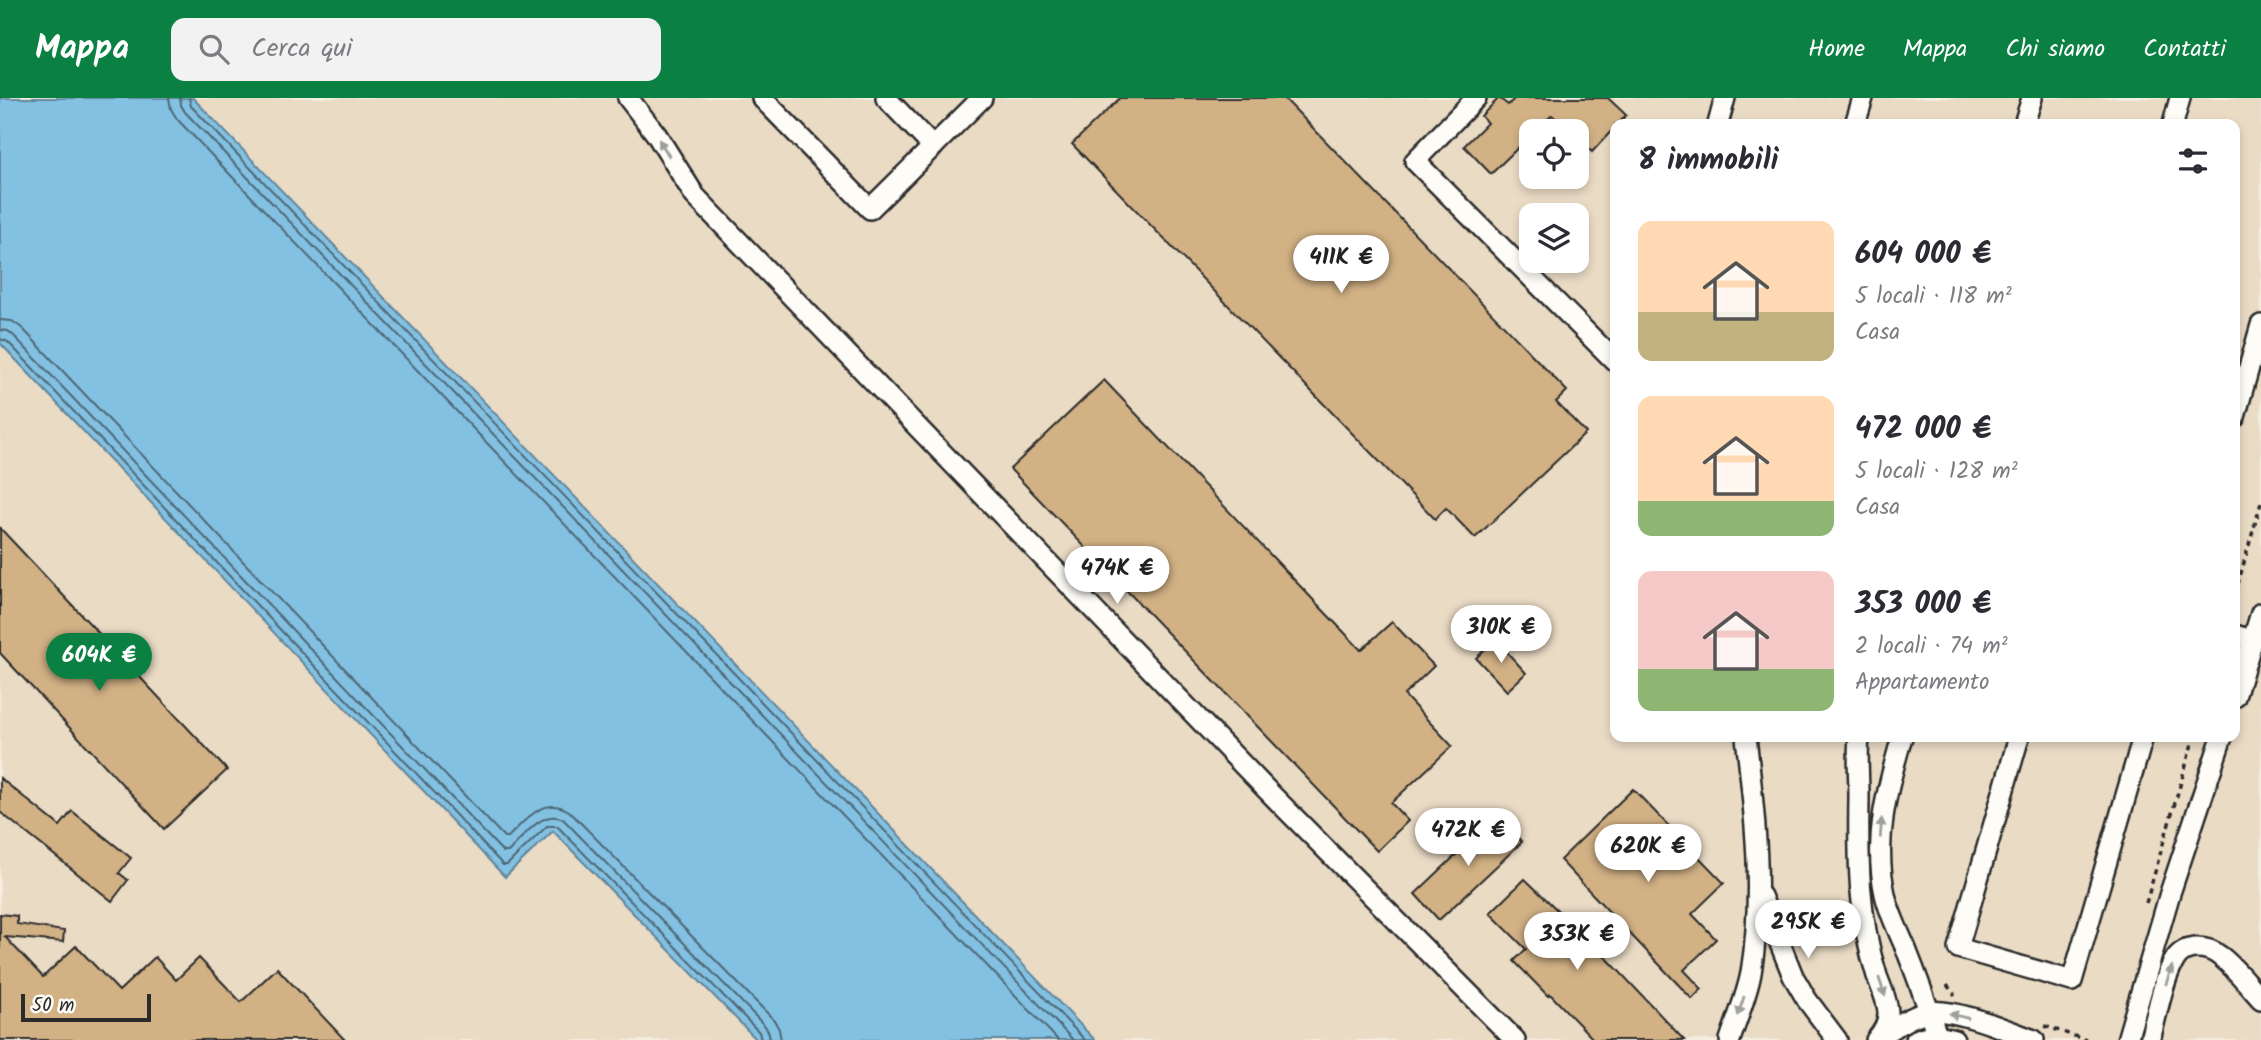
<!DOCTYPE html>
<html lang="it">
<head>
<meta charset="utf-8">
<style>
	:root { --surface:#fff; --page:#f2f2f3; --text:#2b2b33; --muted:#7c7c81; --accent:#0b8043 }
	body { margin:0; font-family:Kalam,sans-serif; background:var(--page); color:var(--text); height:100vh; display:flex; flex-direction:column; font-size:26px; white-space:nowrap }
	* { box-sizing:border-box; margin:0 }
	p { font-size:23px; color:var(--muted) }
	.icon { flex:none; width:38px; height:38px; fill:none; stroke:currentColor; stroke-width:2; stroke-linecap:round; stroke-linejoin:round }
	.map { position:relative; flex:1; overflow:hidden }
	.details { position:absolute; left:1610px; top:21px; width:630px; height:623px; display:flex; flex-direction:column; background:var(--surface); border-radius:14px; box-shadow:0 4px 10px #0003 }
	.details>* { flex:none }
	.fabs { position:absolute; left:1519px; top:21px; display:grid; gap:14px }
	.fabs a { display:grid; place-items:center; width:70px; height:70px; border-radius:14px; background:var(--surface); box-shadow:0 4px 10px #0003; font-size:35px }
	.scale { position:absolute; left:21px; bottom:18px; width:130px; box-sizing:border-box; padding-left:7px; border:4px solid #2b2b2b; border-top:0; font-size:19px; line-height:24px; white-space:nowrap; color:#2b2b2b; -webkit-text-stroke:5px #fdfcf7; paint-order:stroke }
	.price { position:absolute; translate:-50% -60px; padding:0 16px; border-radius:24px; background:#fff; color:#222; font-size:23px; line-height:46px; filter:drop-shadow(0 2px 4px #0008) }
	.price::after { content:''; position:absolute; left:50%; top:42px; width:21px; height:16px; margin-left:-10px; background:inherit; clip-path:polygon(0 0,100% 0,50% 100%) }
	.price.selected { background:var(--accent); color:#fff }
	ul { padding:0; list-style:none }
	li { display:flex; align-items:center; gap:21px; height:175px; padding:0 28px }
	li span { display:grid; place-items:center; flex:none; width:196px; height:140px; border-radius:14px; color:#555 }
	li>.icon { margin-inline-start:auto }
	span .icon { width:84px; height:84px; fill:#fffc; stroke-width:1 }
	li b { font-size:30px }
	h2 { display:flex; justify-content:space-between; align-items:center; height:84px; padding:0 28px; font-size:30px }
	header { display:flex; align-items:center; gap:42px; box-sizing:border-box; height:98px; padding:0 35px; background:var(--accent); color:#fff }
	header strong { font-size:33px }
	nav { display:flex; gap:38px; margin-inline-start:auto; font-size:24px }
	.search { width:490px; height:63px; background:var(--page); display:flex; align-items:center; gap:18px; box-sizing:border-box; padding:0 24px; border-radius:14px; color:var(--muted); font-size:26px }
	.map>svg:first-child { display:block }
</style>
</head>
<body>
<header>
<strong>Mappa</strong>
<div class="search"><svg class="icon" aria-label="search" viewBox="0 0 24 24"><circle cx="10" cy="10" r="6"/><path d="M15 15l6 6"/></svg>Cerca qui</div>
<nav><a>Home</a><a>Mappa</a><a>Chi siamo</a><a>Contatti</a></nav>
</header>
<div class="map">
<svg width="2261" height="942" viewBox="0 0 2261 942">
	<rect width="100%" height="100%" fill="#f4ede0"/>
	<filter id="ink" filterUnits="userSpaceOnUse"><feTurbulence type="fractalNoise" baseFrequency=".0143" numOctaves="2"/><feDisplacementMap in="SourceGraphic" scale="14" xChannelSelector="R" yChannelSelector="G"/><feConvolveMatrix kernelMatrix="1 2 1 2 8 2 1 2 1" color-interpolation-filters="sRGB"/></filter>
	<g filter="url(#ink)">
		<g fill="#eadbc5" fill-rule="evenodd">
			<path d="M193,0H2261V942H1095ZM1615,26H2235V639H1615ZM1531,33H1577V79H1531ZM1531,117H1577V163H1531Z"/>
			<path d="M0,245L505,779L552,733L757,942H0Z"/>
		</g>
		<path fill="#83c1e3" stroke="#608599" stroke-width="2" d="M0,0H193L1095,942H757L553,733L505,779L0,245Z"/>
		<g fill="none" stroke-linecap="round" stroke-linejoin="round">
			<g stroke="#4e6775" stroke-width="2">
				<path d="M169,0L171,11L177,21L1058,942"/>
				<path d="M180,0L181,7L185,14L1073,942"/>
				<path d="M189,0L191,8L1085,942"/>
				<path d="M0,222L12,223L22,230L504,739H508C525,723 543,697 569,713L774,922L779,931L781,942"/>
				<path d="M0,232L8,233L14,238L503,754H508C522,741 542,710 563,721L765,928L769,935L770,942"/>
				<path d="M0,241L8,244L503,767H507L547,728H557L759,934L761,942"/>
			</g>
		</g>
		<g fill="#d2b185" stroke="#2b2b2b" stroke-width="2">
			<path d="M1120,0H1284L1567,293L1556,304L1586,335L1475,440L1446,410L1435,421L1072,46Z"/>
			<path d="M1499,0L1508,7L1515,0H1608L1626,17L1618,26H1615V29L1592,54L1577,40V33H1570L1552,17L1535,33H1531V37L1491,76L1464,48L1487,25L1481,18Z"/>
			<path d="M1104,282L1361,552L1392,524L1434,568L1404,597L1452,648L1391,705L1408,723L1377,753L1010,371Z"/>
			<path d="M0,430L227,672L164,731L0,555Z"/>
			<path d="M1495,541L1526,575L1507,593L1476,560Z"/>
			<path d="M0,680L60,728L72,713L131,760L119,775L128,782L112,803L0,714Z"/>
			<path d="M1633,691L1724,785L1692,816L1716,841L1684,872L1702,891L1692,901L1560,762Z"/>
			<path d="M1497,718L1522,744L1439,822L1415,796Z"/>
			<path d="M1525,781L1603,856L1684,942H1594L1550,896L1548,898L1514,863L1526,851L1490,815Z"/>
			<path d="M0,816L17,818V826L64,833L63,844L5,839L43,879L76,848L119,893L155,859L176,882L199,860L241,904L277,870L345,942H0Z"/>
		</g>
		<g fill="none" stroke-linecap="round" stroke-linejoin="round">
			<g stroke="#2b2b2b" stroke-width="24">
				<g id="minor">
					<path d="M628,0L656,36L695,98L1267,692L1515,942"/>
					<path d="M762,0L870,111L982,0"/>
					<path d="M886,0L933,49"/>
					<path d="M1476,0L1415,63L1615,263"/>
					<path d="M1718,26L1725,0"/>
					<path d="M1855,26L1863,0"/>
					<path d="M2024,26L2032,0"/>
					<path d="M2173,26L2180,0"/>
					<path d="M2235,319L2261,227"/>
					<path d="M2235,537L2252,542"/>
					<path d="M2235,599L2261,515"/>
					<path d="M1859,639C1857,658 1859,678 1859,698C1858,759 1858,819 1877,878C1886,903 1897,919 1876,942"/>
					<path d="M1902,639C1887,691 1873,742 1885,796C1889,815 1899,834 1906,851C1918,881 1929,911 1938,942"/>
					<path d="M2019,639L1958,850L2072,883L2143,639"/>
					<path d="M1761,798L1793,878L1807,902L1837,942"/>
					<path d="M1880,939C1895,929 1910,918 1928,914C1953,909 2009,933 2034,942"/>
					<path d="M1730,942C1737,920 1747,897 1751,875C1764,795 1755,718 1746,639"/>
					<path d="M1916,942C1930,935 1940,938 1954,942"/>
					<path d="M2127,942L2170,795L2222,639"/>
					<path d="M2150,942C2156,920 2164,877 2176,860C2186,846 2208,848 2220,858C2235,869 2248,887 2261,901"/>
				</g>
			</g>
			<g stroke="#2b2b2b" stroke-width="3.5" stroke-dasharray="5 5" stroke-linecap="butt">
				<path d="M2235,496L2261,405"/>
				<path d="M2146,805L2194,639"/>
				<path d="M1947,887L1955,897"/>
				<path d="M2045,928L2086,942"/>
			</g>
			<use href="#minor" stroke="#fdfcf7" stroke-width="19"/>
		</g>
		<defs><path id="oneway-solid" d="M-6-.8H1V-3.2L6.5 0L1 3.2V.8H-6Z" transform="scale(1.75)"/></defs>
		<g fill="#9e9e9b">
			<use href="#oneway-solid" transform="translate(664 50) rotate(-122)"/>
			<use href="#oneway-solid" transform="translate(1881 730) rotate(-86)"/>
			<use href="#oneway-solid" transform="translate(2169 877) rotate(-71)"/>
			<use href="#oneway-solid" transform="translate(1882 889) rotate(71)"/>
			<use href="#oneway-solid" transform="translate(1741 908) rotate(108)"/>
			<use href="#oneway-solid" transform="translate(1959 918) rotate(-165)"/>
		</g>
	</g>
</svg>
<div class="fabs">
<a><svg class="icon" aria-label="locate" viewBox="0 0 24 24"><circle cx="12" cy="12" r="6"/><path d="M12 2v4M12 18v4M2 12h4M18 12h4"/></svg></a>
<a><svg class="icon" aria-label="layers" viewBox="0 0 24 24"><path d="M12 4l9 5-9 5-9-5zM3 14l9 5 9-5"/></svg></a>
</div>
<div class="scale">50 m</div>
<b class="price" style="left:1341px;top:197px">411K €</b>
<b class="price" style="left:1117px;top:508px">474K €</b>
<b class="price" style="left:1501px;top:567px">310K €</b>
<b class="price selected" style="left:99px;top:595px">604K €</b>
<b class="price" style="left:1468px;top:770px">472K €</b>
<b class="price" style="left:1648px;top:786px">620K €</b>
<b class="price" style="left:1808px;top:862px">295K €</b>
<b class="price" style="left:1577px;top:874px">353K €</b>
<section class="details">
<h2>8 immobili<svg class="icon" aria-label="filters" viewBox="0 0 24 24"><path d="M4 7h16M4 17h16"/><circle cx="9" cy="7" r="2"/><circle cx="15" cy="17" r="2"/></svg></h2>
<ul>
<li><span style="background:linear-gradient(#ffd9b3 65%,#c2b280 0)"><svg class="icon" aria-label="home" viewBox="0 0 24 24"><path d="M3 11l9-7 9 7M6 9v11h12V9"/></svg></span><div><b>604 000 €</b><p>5 locali · 118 m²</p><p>Casa</p></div></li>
<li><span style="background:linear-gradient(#ffd9b3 75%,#8fb573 0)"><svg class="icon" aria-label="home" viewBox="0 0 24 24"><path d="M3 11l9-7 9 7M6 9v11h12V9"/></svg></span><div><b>472 000 €</b><p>5 locali · 128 m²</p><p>Casa</p></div></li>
<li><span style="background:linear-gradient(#f6c9c9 70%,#8fb573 0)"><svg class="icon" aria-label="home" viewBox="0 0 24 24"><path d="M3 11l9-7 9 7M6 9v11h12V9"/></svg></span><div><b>353 000 €</b><p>2 locali · 74 m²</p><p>Appartamento</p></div></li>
</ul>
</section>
</div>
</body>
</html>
